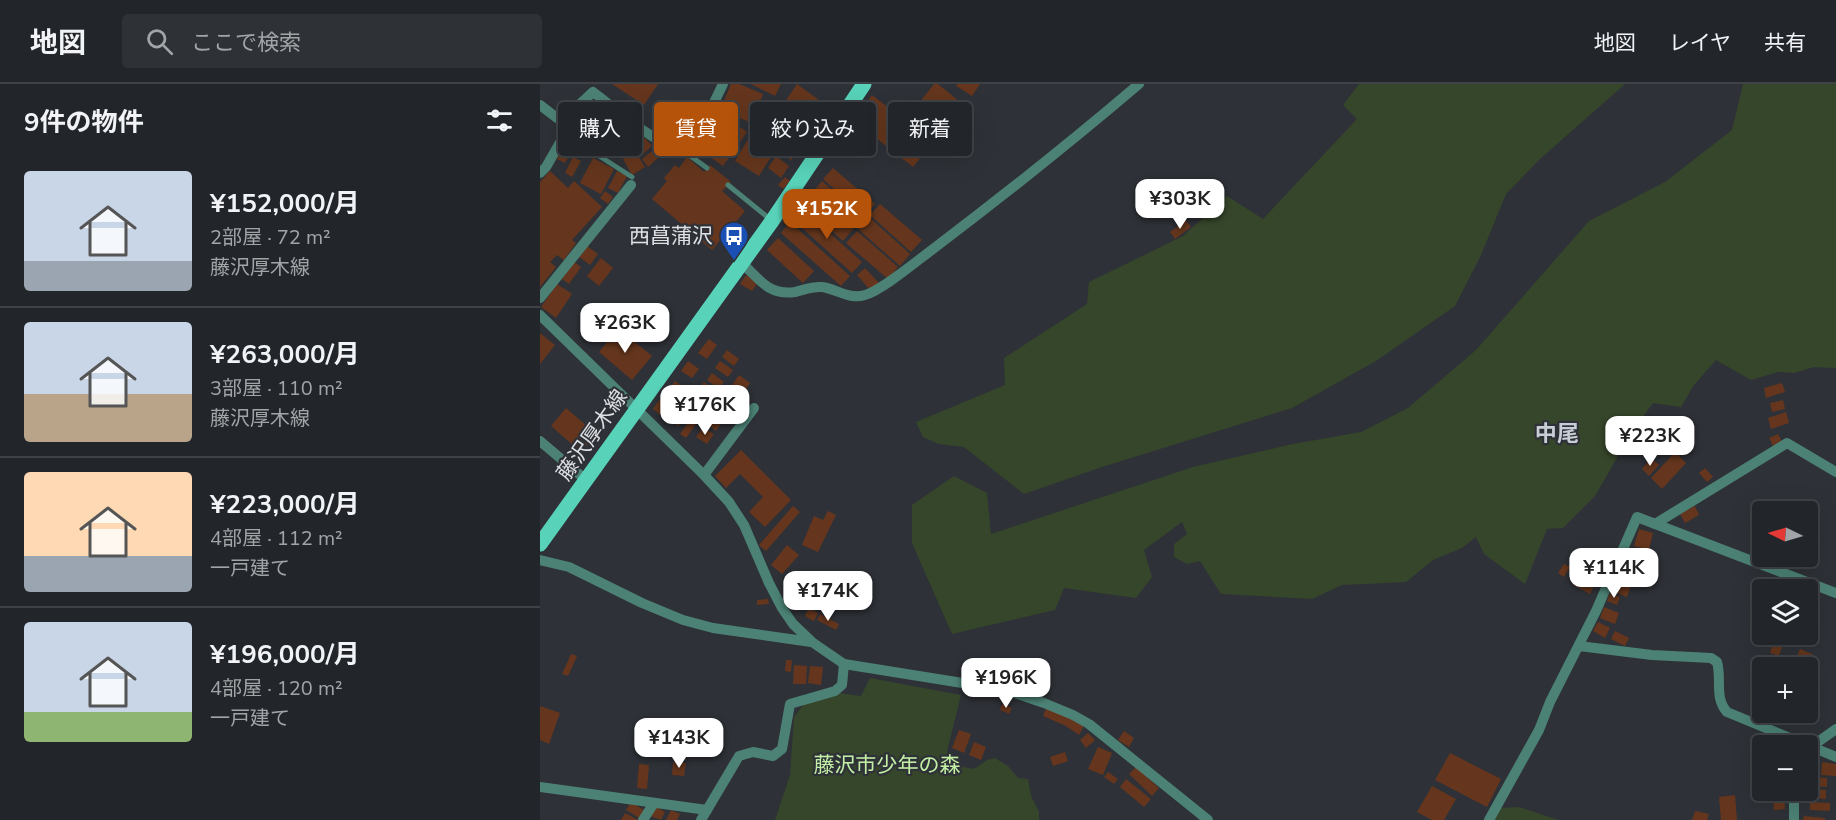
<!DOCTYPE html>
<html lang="ja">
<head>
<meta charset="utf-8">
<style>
	:root { --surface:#222529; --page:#2e3135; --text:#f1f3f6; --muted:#a2a5a8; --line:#3f4246; --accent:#b45309 }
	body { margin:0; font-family:"Nunito Sans","Noto Sans JP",sans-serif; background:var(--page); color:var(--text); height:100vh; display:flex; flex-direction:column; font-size:22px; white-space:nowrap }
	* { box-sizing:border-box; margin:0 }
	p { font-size:20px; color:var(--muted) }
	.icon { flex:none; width:33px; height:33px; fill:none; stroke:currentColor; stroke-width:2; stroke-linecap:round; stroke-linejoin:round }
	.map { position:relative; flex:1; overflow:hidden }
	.sheet { display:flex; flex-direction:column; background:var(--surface); width:540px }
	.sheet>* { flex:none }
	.banner { position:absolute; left:18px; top:18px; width:570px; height:54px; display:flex; gap:12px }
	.needle { width:39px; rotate:275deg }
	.tools { position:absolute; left:1212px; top:417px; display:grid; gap:12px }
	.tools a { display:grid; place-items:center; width:66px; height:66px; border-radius:6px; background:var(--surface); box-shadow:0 6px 24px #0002,0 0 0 2px var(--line); font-size:30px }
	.price { position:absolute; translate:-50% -51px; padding:0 14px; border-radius:12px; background:#fff; color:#222; font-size:20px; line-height:39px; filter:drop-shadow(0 2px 3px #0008) }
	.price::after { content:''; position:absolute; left:50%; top:36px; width:18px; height:14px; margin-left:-9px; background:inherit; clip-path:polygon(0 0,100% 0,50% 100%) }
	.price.selected { background:var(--accent); color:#fff }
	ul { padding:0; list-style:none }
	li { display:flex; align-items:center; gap:18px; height:150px; padding:0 24px }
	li+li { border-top:2px solid var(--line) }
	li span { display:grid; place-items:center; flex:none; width:168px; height:120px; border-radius:6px; color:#555 }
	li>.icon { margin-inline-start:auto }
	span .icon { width:72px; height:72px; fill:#fffc; stroke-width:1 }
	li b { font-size:26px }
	h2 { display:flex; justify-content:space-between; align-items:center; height:72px; padding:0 24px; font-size:26px }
	.tag { padding:0 21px; border-radius:6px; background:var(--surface); box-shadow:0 6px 24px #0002,0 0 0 2px var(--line); font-size:21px; line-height:54px }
	.tag.selected { background:var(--accent); color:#fff }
	header { display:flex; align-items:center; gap:36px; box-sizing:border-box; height:84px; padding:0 30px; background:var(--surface); border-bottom:2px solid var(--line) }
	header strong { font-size:28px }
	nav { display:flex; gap:33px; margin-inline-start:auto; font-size:21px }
	.search { width:420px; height:54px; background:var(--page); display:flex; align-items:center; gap:15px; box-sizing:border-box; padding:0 21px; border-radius:6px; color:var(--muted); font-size:22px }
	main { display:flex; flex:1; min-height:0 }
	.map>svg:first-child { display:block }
</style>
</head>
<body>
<header>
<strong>地図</strong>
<div class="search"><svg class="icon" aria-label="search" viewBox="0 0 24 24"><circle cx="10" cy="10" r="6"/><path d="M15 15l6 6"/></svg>ここで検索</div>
<nav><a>地図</a><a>レイヤ</a><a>共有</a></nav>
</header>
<main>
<section class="sheet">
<h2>9件の物件<svg class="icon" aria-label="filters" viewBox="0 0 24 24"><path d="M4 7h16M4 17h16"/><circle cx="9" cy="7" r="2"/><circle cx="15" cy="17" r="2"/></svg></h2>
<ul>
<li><span style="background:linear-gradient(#c9d6e8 75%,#9aa5b1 0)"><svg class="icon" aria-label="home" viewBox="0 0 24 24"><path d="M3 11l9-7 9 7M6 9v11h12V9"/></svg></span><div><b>¥152,000/月</b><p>2部屋 · 72 m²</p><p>藤沢厚木線</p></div></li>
<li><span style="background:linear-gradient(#c9d6e8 60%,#b9a48a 0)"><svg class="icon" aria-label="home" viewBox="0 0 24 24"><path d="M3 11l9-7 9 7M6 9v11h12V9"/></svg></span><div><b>¥263,000/月</b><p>3部屋 · 110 m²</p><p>藤沢厚木線</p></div></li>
<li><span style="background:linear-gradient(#ffd9b3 70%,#9aa5b1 0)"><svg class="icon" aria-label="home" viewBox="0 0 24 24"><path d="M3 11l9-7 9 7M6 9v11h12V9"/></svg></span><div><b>¥223,000/月</b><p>4部屋 · 112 m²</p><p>一戸建て</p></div></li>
<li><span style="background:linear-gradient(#c9d6e8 75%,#8fb573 0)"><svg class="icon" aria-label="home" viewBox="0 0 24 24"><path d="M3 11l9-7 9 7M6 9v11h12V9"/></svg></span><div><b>¥196,000/月</b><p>4部屋 · 120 m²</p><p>一戸建て</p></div></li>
</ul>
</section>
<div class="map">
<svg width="1296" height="736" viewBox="0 0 1296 736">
	<rect width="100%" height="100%" fill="#2e3137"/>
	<g fill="#36462b">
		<path d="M819,0H1085L999,76L966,110L941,171L915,222L836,277L752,324L562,383L484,410L424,363L399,360L383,353L376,338L465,301L464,274L547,220L549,198L643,152L687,112L723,135L817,35L803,21Z"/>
		<path d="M1203,0H1296V284L1274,283L1254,289L1238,288L1211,296L1176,276L1154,301L1141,323L1113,319L1092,348L1055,412L1023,444L1007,445L985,500L944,470L936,453L922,464L893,476L866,498L802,501L772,515L681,510L660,477L647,480L634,473V460L647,450L642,438L604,466L612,493L596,514L524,504L515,526L412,550L372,459V421L414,392L447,409L451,450L653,383L753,360L821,348L868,324L936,266L1049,137L1125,98L1192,46Z"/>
		<path d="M330,594L421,611L407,667L423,683L434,685L447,676L455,674L468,682L478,694L488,695L491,712L499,728V736H235L250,691L254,633L268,615L298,609L321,612Z"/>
		<path d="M979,723L1019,736H949L960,724Z"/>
	</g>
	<g fill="#65361d">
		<path d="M72,0H118L104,21Z"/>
		<path d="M191,0H199L223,10L212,39L180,26Z"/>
		<path d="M211,0H241L235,12Z"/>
		<path d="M257,0L279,16L264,37L242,22Z"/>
		<path d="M394,0H398L420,18L404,38L379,19Z"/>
		<path d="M417,0H440L432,12L416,2Z"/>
		<path d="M332,11L393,58L373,83L313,36Z"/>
		<path d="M229,23L270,50L251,76L224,56L227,53L215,45Z"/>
		<path d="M48,27L61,35L53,48L40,41Z"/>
		<path d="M181,30L207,48L183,82L152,61L164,45L168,48Z"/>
		<path d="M210,52L234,68L219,92L195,77Z"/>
		<path d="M105,54L112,62L102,71L94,63Z"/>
		<path d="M25,60L33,64L25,79L17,75Z"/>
		<path d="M95,67L105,83L92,91L83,75Z"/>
		<path d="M112,67L118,74L108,83L102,75Z"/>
		<path d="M236,72L249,82L241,94L228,84Z"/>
		<path d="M33,73L41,77L32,93L25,89Z"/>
		<path d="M147,73L164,88L170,81L191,98L182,107L205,127L172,166L112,115L127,97L124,94L135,81L139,84Z"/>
		<path d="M53,74L74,85L61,110L40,99Z"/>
		<path d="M293,84L335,120L324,132L283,95Z"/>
		<path d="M10,87L28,104L34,97L62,123L32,156L36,159L24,176L17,171L10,178L16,183L0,203V98Z"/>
		<path d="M77,87L87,92L78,109L68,104Z"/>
		<path d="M245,93L250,97L243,105L238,101Z"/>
		<path d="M282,97L323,133L303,157L262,121Z"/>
		<path d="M65,107L73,113L68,120L60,114Z"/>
		<path d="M625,109L629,116L619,122L615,116Z"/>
		<path d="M340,120L382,156L371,168L330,131Z"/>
		<path d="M262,124L322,178L312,189L252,135Z"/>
		<path d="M329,133L370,170L360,182L318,145Z"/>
		<path d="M646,136L651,143L635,155L630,148Z"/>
		<path d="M250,138L310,192L301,202L241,149Z"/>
		<path d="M317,147L358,183L348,195L306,159Z"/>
		<path d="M238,154L274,187L263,199L227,166Z"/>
		<path d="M47,162L58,170L50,181L39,173Z"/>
		<path d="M61,174L73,184L59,202L47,192Z"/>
		<path d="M34,178L41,183L29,200L22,195Z"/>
		<path d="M325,184L339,199L331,207L317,191Z"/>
		<path d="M206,191L218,198L212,207L200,200Z"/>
		<path d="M17,200L32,210L16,234L1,223Z"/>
		<path d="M78,244L112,272L92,296L59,268Z"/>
		<path d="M0,249L15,261L0,280Z"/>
		<path d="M169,255L177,261L167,275L158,269Z"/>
		<path d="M187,266L199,275L194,282L182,273Z"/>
		<path d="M148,277L159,285L152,294L141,287Z"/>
		<path d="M180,277L193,286L188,293L175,284Z"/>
		<path d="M172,289L184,298L179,305L167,296Z"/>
		<path d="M199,291L210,299L203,309L192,301Z"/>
		<path d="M135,297L146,305L139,315L128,307Z"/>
		<path d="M164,298L177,307L171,314L159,305Z"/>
		<path d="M1242,299L1245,308L1226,314L1224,304Z"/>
		<path d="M188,306L199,314L192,324L181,316Z"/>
		<path d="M155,308L167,317L162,324L150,315Z"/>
		<path d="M120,315L130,323L123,333L113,325Z"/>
		<path d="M1243,316L1245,325L1232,328L1230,319Z"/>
		<path d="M180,318L191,326L184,336L173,328Z"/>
		<path d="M150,320L162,329L157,336L145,327Z"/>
		<path d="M26,324L56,350L41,368L11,342Z"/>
		<path d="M134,324L145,332L138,342L127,334Z"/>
		<path d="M1246,328L1249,339L1231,345L1228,334Z"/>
		<path d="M172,329L183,337L176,347L165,339Z"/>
		<path d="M150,336L156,340L146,354L140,350Z"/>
		<path d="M163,343L174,350L167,360L156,353Z"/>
		<path d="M1116,343L1121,348L1112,359L1106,355Z"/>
		<path d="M1125,346L1135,355L1124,370L1113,361Z"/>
		<path d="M1238,350L1243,360L1234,364L1229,354Z"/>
		<path d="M201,366L251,416L225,443L209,428L223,413L200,390L186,404L175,392Z"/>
		<path d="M1135,368L1146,379L1122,405L1111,394Z"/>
		<path d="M1111,374L1119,381L1109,392L1102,385Z"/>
		<path d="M1165,384L1173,393L1167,398L1159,389Z"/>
		<path d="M253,422L260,428L226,467L219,461Z"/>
		<path d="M1155,422L1159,431L1145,439L1140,430Z"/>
		<path d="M288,427L296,431L278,468L262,461L274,432L283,436Z"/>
		<path d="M1099,445L1113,449L1109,466L1094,462Z"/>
		<path d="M247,461L259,471L242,490L231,481Z"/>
		<path d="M1090,474L1100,478L1097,486L1087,482Z"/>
		<path d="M1024,480L1030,483L1024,493L1018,489Z"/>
		<path d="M1039,487L1057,496L1050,510L1032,500Z"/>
		<path d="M289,489L298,494L291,506L282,501Z"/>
		<path d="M1080,491L1093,496L1087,513L1074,508Z"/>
		<path d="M1070,509L1080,513L1077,521L1067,517Z"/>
		<path d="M300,510L313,516L311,522L298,516Z"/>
		<path d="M228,515L229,520L217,521V516Z"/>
		<path d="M253,515L260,524L256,527L249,518Z"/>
		<path d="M1064,523L1079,529L1075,540L1060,534Z"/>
		<path d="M269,524L278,529L274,537L265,532Z"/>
		<path d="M280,530L299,540L296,546L277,536Z"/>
		<path d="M1058,538L1070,544L1065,554L1053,547Z"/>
		<path d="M1075,547L1089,554L1085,562L1071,555Z"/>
		<path d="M1236,551L1245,554L1239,572L1230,569Z"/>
		<path d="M1260,565L1274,571L1270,580L1256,574Z"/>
		<path d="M31,570L37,572L28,592L22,590Z"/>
		<path d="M1228,574L1237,578L1235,584H1224Z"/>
		<path d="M246,576H252L251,588L245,587Z"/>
		<path d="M254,581L267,582L266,600H253Z"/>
		<path d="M270,582L283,583L281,601L268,599Z"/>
		<path d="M1268,617L1275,619L1270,634L1252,629L1268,628Z"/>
		<path d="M462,620L472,624L469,630L460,626Z"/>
		<path d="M0,622L20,629L9,660L0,656Z"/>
		<path d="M507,622L544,642L539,651L526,642L503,632Z"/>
		<path d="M106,646L119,649L116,667L103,665Z"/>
		<path d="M419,646L431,650L424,669L412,664Z"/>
		<path d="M584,647L594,654L589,663L578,656Z"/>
		<path d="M548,649L555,656L546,664L540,656Z"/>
		<path d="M434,658L446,663L441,676L429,671Z"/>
		<path d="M558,663L572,669L563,691L548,685Z"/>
		<path d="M525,668L528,677L513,682L510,673Z"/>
		<path d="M910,669L961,695L947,723L895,696Z"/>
		<path d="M133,678L146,679L144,692L132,691Z"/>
		<path d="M1282,678L1296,680V692L1281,691Z"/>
		<path d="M99,680L109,681L107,705L97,704Z"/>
		<path d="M596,683L619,704L612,712L589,690Z"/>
		<path d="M568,688L578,695L574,700L564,693Z"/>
		<path d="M1272,693L1287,694V703L1271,702Z"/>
		<path d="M586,695L611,715L604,723L580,703Z"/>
		<path d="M892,702L916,715L904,736H892L877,728Z"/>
		<path d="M1271,705L1286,706V715L1270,714Z"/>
		<path d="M1244,709L1245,725L1234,726L1233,710Z"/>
		<path d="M1195,711L1197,736H1181L1179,713Z"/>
		<path d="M91,718L104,726L99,734L86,726Z"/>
		<path d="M1270,718L1290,719V727L1270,726Z"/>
		<path d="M115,722L125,728L121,736L110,732Z"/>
		<path d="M131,726L140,730L137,736H126Z"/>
		<path d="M1155,727L1169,730L1167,736H1152Z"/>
		<path d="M85,729L98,736H81Z"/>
		<path d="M1264,732L1285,734V736H1263Z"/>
	</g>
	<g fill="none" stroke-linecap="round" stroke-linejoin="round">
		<g stroke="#4c8275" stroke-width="5">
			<path d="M25,50L92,93"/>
			<path d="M138,63L167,84"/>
			<path d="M188,101L231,136"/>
		</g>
		<g stroke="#4c8275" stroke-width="10">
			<path d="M0,21L17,34L23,36L25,50L6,83L0,89"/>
			<path d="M23,36L53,8C71,21 118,63 138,63L166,35L183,0"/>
			<path d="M202,179C219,195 229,212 255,208C264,206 272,202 282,203C297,205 309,216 325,211C341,207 378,176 393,165C463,112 532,57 599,0"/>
			<path d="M0,214L91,101"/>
			<path d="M0,231L164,391L189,418L204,441L229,499L242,524L253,540L272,558L304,580L466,606L504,619L533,631L549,640L668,736"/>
			<path d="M0,357L46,396"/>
			<path d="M164,391L214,324"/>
			<path d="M1115,440L1247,359L1296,388"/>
			<path d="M0,476L29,483L102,519L143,536L173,544L271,558"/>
			<path d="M1039,562L1112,571L1171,574L1177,578C1182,595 1174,614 1187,628L1296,673"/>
			<path d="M1268,665L1296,645"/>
			<path d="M0,703L167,726"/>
			<path d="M1254,706V736"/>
			<path d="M103,736L114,719"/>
			<path d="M161,736L199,672L213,668L233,672L242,665L250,620L295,607L302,601L304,580"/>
			<path d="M949,736L999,646L1010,618L1056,527L1097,433L1296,509"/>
		</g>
		<path stroke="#58d3b9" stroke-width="15" d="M0,460L232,137L324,0"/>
	</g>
	<defs>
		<g id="bus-pin" transform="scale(1.5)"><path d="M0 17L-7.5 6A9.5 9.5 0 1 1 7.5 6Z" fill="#1a4fb4" stroke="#2e3137"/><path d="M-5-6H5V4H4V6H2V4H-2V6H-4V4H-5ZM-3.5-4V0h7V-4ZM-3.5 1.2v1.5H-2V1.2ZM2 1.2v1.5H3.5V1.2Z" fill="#fff"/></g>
	</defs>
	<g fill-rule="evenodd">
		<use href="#bus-pin" x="194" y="152"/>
	</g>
	<g text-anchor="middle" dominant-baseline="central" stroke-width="4.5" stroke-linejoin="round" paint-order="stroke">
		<g font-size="21" fill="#dee0e4" stroke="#2e3137" text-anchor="end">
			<text x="173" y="152">西菖蒲沢</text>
		</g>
		<g font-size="21" fill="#dee0e4" stroke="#2e3137">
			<text transform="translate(52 351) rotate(-55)">藤沢厚木線</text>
		</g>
		<g font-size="21" fill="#c2efa5" stroke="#2e3137">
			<text x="347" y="681">藤沢市少年の森</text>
		</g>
		<g font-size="22" font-weight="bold" fill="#c9cdd5" stroke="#2e3137">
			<text x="1017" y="350">中尾</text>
		</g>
	</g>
</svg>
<div class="tools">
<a><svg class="needle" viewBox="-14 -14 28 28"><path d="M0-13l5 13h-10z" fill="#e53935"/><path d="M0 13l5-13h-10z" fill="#a2a5a8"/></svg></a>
<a><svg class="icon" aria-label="layers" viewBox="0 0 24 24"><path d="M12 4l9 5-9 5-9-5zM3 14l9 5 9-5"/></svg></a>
<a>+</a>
<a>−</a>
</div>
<b class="price" style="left:640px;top:146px">¥303K</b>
<b class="price selected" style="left:287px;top:156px">¥152K</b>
<b class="price" style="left:85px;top:270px">¥263K</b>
<b class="price" style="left:165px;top:352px">¥176K</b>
<b class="price" style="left:1110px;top:383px">¥223K</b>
<b class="price" style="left:1074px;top:515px">¥114K</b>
<b class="price" style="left:288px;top:538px">¥174K</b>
<b class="price" style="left:466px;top:625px">¥196K</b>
<b class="price" style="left:139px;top:685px">¥143K</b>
<div class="banner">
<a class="tag">購入</a>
<a class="tag selected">賃貸</a>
<a class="tag">絞り込み</a>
<a class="tag">新着</a>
</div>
</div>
</main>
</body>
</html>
